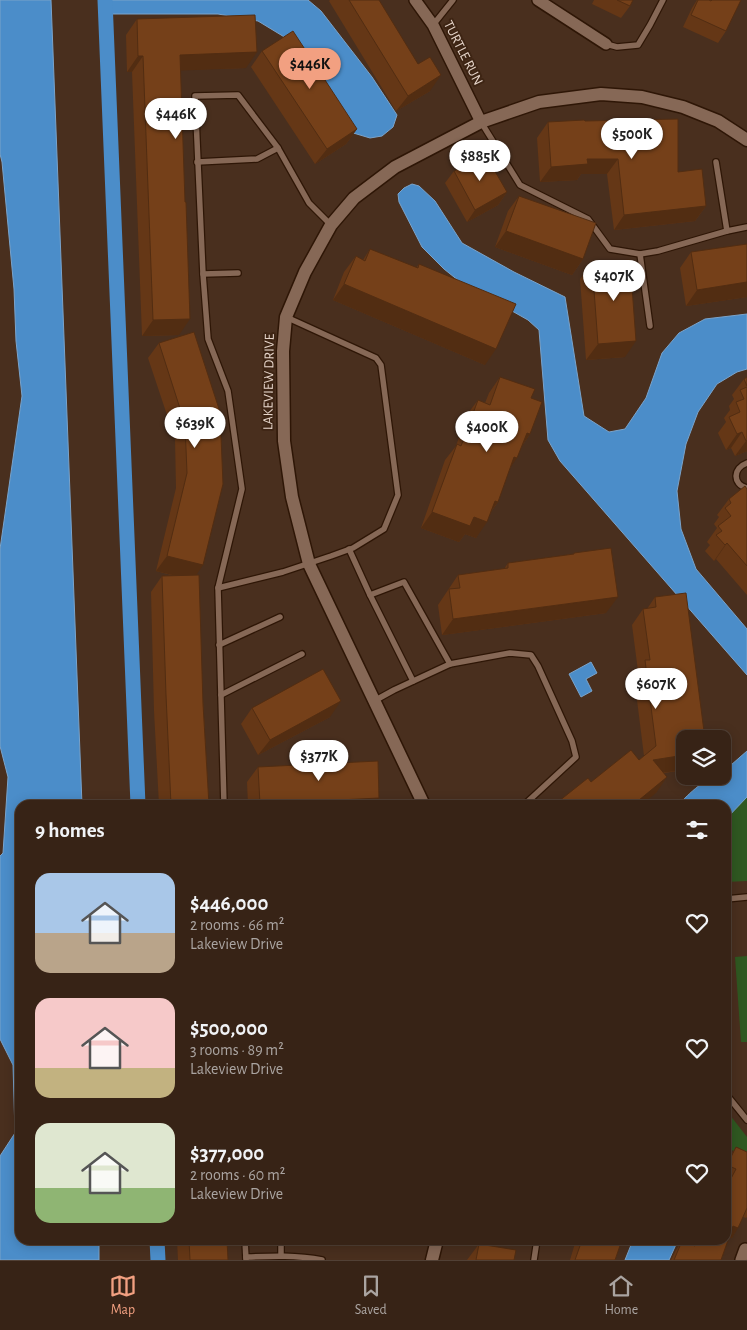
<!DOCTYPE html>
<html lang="en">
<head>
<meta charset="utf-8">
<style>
	:root { --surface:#372316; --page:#422f23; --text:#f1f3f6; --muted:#aaa4a1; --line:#514035; --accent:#f2a081 }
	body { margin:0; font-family:"Alegreya Sans",sans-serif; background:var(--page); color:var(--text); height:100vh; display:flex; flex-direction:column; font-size:19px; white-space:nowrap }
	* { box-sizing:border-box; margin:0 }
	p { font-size:16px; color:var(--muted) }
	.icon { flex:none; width:28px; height:28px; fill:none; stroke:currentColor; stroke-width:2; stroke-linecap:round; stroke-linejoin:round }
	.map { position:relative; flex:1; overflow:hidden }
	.panel { position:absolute; left:15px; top:800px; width:716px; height:445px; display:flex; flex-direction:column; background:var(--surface); border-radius:15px; box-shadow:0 2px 12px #0003,0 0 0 1px var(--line) }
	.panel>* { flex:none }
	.tools { position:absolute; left:676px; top:730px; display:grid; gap:10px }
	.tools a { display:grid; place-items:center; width:55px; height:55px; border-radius:10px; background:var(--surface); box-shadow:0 2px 12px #0003,0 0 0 1px var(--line); font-size:25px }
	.price { position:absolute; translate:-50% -42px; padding:0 11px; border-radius:18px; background:#fff; color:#222; font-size:16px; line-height:32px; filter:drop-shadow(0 1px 2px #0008) }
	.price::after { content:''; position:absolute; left:50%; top:30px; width:15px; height:11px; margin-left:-8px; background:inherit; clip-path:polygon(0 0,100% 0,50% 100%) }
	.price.current { background:var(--accent); color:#111 }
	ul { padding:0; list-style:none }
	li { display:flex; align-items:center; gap:15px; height:125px; padding:0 20px }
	li span { display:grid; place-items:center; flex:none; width:140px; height:100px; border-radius:15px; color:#555 }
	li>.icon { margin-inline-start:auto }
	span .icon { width:60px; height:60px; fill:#fffc; stroke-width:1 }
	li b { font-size:21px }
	h2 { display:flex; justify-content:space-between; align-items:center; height:60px; padding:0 20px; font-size:21px }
	.tabs { display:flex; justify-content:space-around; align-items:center; height:70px; border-top:1px solid var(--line); background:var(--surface); font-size:14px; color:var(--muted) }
	.tabs a { display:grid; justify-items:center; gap:2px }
	.tabs .current { color:var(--accent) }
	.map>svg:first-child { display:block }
</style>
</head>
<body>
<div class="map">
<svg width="747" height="1260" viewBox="0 0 747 1260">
	<rect width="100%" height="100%" fill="#492f1e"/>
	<g fill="#2f5821">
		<path d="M747,797V881L726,882V819Z"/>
		<path d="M747,956V1042H741L735,957Z"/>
		<path d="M726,1110L747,1137V1156L726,1148Z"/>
	</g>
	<g fill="#4b8dc9" stroke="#7aa3ca">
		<path d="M0,0H51L82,805H20V1240H99V1260H0V1156L15,1133L13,1065L0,1039V856L3,853L8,777L0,746V549L22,396L16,341L14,289L2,162L0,154Z"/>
		<path d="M105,0H308L321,11L372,77L397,115L393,127L382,136L370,138L350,132L286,38L258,21L218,14H106Z"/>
		<path d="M412,184L419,186L435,201L462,243L514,272L565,297L584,416L609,432L625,429L646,398L662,353L679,333L705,319L747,314V369L737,372L717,384L698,412L686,444L677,491L681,529L696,569L747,629V675L560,461L548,440L539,330L528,320L459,281L444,269L422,247L399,202L398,194L404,188Z"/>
		<path d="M591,662L597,673L586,679L592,691L581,697L569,674Z"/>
		<path d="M747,751V797L726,819V805H678C689,794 706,776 722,776L723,772Z"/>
		<path d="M633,1240H678L669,1260H625Z"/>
	</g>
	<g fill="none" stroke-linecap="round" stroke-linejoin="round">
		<g stroke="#4b8dc9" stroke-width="15">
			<path d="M105,0L138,805"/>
			<path d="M157,1240L158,1260"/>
		</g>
		<g stroke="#2e1606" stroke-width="8">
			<g id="service">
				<path d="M433,25L453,0"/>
				<path d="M606,44L617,47L638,45L650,25L663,0"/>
				<path d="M481,122L520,185L588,219L610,249L640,254L658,251L727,231L747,227"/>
				<path d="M197,162L257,159L278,148"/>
				<path d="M716,162L727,231"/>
				<path d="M640,254L650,326"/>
				<path d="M203,274L238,273"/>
				<path d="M747,463C733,468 732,484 747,488"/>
				<path d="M349,549L370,595L413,681"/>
				<path d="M218,588L283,572L331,556L353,548L384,529L398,495L381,365L376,358L286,317"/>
				<path d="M370,595L404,582L450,664"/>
				<path d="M219,645L280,617"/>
				<path d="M221,695L302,654"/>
				<path d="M374,701L394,690L450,664L510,653L531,655L538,666L572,741L576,757L524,805"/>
				<path d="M224,805L218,588L242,489L228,391L208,339L203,274L195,96L238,95L278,148L309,203L331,225"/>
				<path d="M726,899L747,897"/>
				<path d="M726,1094L747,1120"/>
				<path d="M245,1240L246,1260"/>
				<path d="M281,1240V1256"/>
				<path d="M246,1257C272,1256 297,1255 322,1260"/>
				<path d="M534,1260L537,1240"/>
			</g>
		</g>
		<g stroke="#2e1606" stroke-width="14">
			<g id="minor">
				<path d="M415,0L433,25L481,122"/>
				<path d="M538,0L606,44"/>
				<path d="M741,1260L745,1249L747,1250"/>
			</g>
		</g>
		<g stroke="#2e1606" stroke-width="15">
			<g id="tertiary">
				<path d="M424,805L309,564L292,497L284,441L283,351L286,317L305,272L331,225L354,198L395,167L481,122L539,102L601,94L642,97L683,107L718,121L747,140"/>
				<path d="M432,1260L437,1240"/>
			</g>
		</g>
		<use href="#service" stroke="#866856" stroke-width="5.5"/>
		<use href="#minor" stroke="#866856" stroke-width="11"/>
		<use href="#tertiary" stroke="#866856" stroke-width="12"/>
	</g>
	<g fill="#653716">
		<path d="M330,0H379L430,91L396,111L329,1Z"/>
		<path d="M594,0H633L630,6L621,18L592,4Z"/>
		<path d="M697,0H741L726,31L718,43L683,27L692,8Z"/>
		<path d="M137,19L246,68L180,70L185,202L179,335L142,336L132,72H127L126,35Z"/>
		<path d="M262,51L357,129L346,144L315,164L251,67Z"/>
		<path d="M585,121L678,172L706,206L695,221L614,230L607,174H581L577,180L540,182L537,138L548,122Z"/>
		<path d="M454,171L507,192L498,205L467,222L445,183Z"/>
		<path d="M519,196L583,259L572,275L495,247L508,211Z"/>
		<path d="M747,244V297L686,306L680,268L691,252Z"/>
		<path d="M370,249L416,268L419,264L485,365L333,300L344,272L356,256L363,260Z"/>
		<path d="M592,263L625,357L586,360L580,279Z"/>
		<path d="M194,332L196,575L209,805H159L154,711L151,592L162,576H175L156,571L176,488L175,439L148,358L159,343Z"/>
		<path d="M500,377L531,398L530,434L522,446L509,470L498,502L491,512L476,538L465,534L459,542L421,528L445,460L456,446L466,416L478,400L485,403L489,393Z"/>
		<path d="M747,377V451L735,456L731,448L726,450L718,433L726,422L724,418L730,410L729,406L734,399L732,395L744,379Z"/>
		<path d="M747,489V595L716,559L714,561L705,551L710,545L707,542L717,528L714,524L719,517L717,515L729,499Z"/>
		<path d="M574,553L606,613L442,635L438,605L458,575L504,569L508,563L573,554Z"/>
		<path d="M655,597L685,739V770L664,773L656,793L591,782L639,760L644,756L634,676L638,671L632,625L643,609H647Z"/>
		<path d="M252,708L330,717L258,755L241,724Z"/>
		<path d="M258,767L379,798L375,805H248L247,782Z"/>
		<path d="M736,1147L747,1152V1217L746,1218L743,1217L732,1238L729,1237L721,1260H671L676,1250L682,1241L693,1245L695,1240H726V1184L729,1178L726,1177V1163Z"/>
		<path d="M177,1240H227L228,1260H178Z"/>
		<path d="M576,1240H622L615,1260H570Z"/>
		<path d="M479,1244L514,1260H467Z"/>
	</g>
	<g fill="#522d12">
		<path d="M257,52L246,68L169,71L180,55Z"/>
		<path d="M138,56H143L132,72H127Z"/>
		<path d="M441,75L430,91L396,111L408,96Z"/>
		<path d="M357,129L346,144L315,164L327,149Z"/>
		<path d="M587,159H618L607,174H581L577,180L540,182L551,167Z"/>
		<path d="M507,192L498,205L467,222L475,210Z"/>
		<path d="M706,206L695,221L614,230L624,215Z"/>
		<path d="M506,231L583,259L572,275L495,247Z"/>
		<path d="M747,282V297L686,306L697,290Z"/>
		<path d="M344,284L496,349L485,365L333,300Z"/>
		<path d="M190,319L179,335L142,336L153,320Z"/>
		<path d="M636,341L625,357L586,360L598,344Z"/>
		<path d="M742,432L731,448L726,450L737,434Z"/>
		<path d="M527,433L530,434L519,450Z"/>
		<path d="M747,440V451L735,456L746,441Z"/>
		<path d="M514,457L517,458L506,474Z"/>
		<path d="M495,501L498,502L486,518Z"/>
		<path d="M432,512L474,517L487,522L476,538L465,534L459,542L421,528Z"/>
		<path d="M727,543L716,559L714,561L725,545Z"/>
		<path d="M167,556L203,565L193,580L156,571Z"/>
		<path d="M618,597L606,613L442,635L453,619Z"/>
		<path d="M341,701L330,717L258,755L270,740Z"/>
		<path d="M685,755V770L642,775L653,760Z"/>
		<path d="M667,777L656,793L641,805H633Z"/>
		<path d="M379,798L375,805H259L260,804Z"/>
		<path d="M733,1226L738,1228L732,1238L727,1236Z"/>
		<path d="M371,1240H391L389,1243Z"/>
	</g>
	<g fill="#754019" stroke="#522d12">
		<path d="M349,0H379L418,64L430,57L441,75L408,96Z"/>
		<path d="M617,0H633L630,6Z"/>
		<path d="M698,0H709L711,1L712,0H741L726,31L691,15Z"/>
		<path d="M255,15L257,52L180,55L185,202H186L190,319L153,320L143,56H138L137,19Z"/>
		<path d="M293,31L357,129L327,149L262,51Z"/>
		<path d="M678,119V172L702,169L706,206L624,215L618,159H587L588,164L551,167L548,122L584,120L585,121Z"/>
		<path d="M485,154L507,192L475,210L454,171Z"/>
		<path d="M519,196L596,223L583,259L506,231Z"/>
		<path d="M747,244V282L697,290L691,252Z"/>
		<path d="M370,249L418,268L419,264L516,304L496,349L344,284L356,256L365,261Z"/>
		<path d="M630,260L636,341L598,344L592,263Z"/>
		<path d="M194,332L220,412L223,484L203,565L167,556L187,473L185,424L159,343Z"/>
		<path d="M500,377L535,389L531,398L542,402L530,434L527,433L517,458L514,457L498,502L495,501L487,522L474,517L470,526L432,512L457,444L461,446L478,400L490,405Z"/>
		<path d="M747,377V386L744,379Z"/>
		<path d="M747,387V440L746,441L742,432L737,434L729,417L740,412L736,402L744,399L740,390Z"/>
		<path d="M745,486L747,489V566L727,543L725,545L716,535L722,531L718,526L731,516L725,508L731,503L729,499Z"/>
		<path d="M611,548L618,597L453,619L449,589L460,588L458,575L508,568V563L574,554V553Z"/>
		<path d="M199,575L203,704L209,805H171L166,695L162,576Z"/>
		<path d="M686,593L705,739H685V755L653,760L667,777L633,805H554L588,778L591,782L631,750L639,760L656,746L645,660H650L643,609L656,607L655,597Z"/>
		<path d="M323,669L341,701L270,740L252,708Z"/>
		<path d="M378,761L379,798L260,804L258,767Z"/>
		<path d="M736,1147L747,1152V1208L738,1228L733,1226L721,1260H674L682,1241L695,1246L697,1240H726V1188L736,1169L727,1165Z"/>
		<path d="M189,1240H227L228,1260H190Z"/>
		<path d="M582,1240H622L615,1260H575Z"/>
		<path d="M479,1244L516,1250L514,1260H476Z"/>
	</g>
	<g text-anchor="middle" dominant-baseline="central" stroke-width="4" stroke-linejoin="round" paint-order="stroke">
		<g font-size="14" fill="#e7d6cb" stroke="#3e2514">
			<text transform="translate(463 53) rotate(63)">TURTLE RUN</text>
			<text transform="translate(269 382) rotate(-89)">LAKEVIEW DRIVE</text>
		</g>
	</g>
</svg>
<div class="tools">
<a><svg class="icon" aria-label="layers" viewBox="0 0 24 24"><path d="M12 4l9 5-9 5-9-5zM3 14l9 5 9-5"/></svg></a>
</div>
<b class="price current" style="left:310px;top:90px">$446K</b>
<b class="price" style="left:176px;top:140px">$446K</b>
<b class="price" style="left:632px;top:160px">$500K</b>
<b class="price" style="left:480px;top:182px">$885K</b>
<b class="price" style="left:614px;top:302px">$407K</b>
<b class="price" style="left:195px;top:449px">$639K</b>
<b class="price" style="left:487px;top:453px">$400K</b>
<b class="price" style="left:656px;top:710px">$607K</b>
<b class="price" style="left:319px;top:782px">$377K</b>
<section class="panel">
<h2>9 homes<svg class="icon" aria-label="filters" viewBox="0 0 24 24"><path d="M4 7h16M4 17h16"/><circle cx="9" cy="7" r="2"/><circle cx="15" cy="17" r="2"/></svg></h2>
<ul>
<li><span style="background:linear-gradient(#a9c7e8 60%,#b9a48a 0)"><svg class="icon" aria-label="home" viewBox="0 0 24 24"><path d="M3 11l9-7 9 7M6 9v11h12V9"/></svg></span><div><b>$446,000</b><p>2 rooms · 66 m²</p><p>Lakeview Drive</p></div><svg class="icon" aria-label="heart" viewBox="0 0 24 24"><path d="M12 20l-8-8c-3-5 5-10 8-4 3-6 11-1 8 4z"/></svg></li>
<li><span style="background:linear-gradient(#f6c9c9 70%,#c2b280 0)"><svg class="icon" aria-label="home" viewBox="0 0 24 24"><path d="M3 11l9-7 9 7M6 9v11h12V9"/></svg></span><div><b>$500,000</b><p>3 rooms · 89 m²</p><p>Lakeview Drive</p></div><svg class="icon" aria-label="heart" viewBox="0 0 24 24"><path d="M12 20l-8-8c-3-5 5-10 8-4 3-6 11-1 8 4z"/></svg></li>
<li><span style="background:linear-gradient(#dfe7d0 65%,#8fb573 0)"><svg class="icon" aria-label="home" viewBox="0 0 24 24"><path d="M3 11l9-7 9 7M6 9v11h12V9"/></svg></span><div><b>$377,000</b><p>2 rooms · 60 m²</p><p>Lakeview Drive</p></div><svg class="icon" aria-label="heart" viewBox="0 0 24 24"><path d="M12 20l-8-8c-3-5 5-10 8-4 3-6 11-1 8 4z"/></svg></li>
</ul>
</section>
</div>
<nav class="tabs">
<a class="current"><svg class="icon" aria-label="map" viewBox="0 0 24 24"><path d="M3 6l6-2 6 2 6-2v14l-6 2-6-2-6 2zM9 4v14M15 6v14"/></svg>Map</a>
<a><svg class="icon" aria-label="saved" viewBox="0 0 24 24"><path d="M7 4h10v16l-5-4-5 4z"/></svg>Saved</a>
<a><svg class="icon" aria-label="home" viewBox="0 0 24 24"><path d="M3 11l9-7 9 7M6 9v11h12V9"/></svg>Home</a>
</nav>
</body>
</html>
